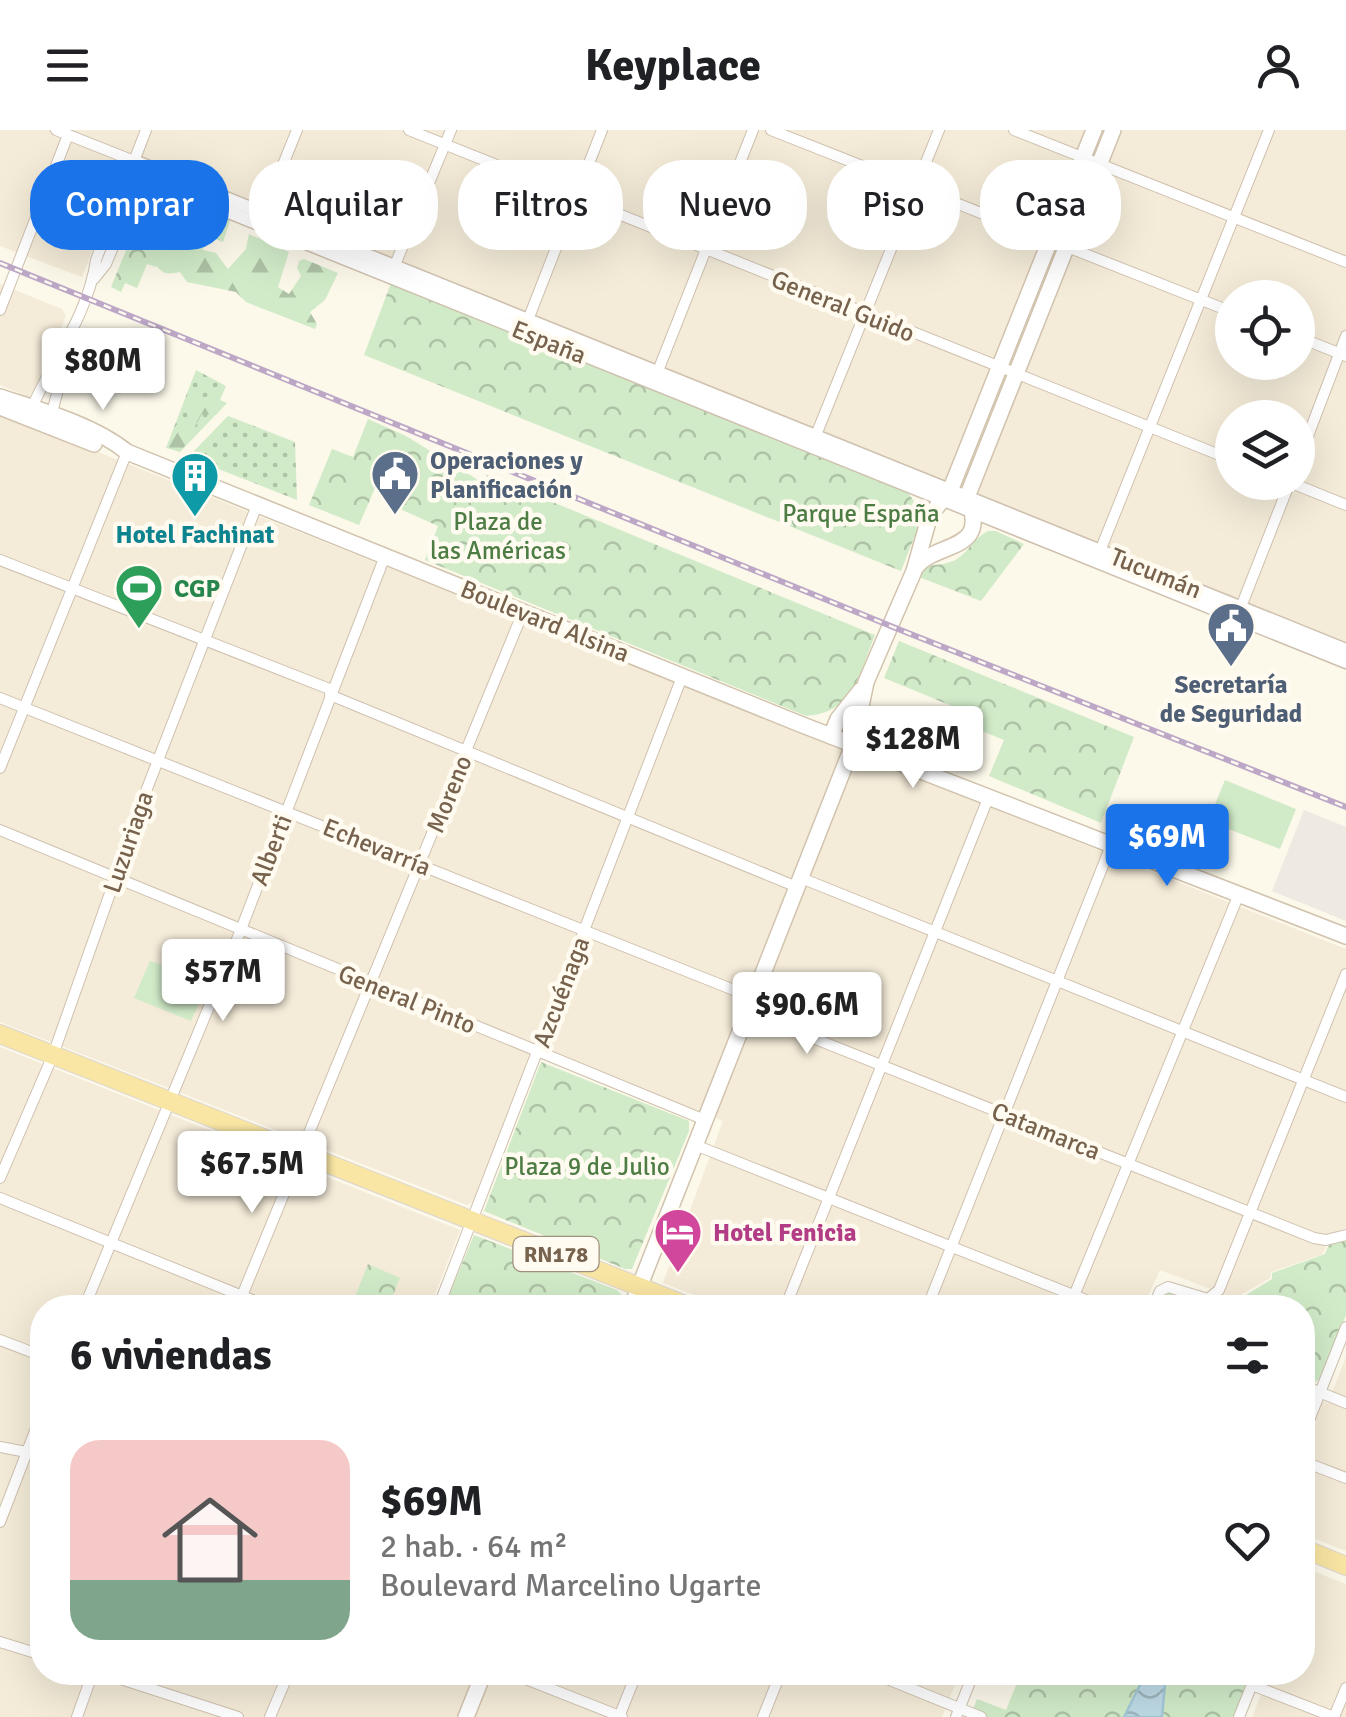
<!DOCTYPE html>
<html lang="es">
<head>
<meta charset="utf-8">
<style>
	:root { --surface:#fff; --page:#f6f6f6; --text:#202124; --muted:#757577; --accent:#1a73e8 }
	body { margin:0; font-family:Signika,sans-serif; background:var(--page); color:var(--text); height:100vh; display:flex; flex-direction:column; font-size:38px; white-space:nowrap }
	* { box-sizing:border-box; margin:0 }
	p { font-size:32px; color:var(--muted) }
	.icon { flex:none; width:55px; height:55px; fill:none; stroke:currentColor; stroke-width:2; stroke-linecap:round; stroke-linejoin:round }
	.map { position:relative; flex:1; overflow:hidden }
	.details { position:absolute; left:30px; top:1165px; width:1285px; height:390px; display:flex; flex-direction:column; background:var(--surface); border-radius:40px; box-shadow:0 10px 40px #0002 }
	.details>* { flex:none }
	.hud { position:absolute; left:30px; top:30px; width:1288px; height:90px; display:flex; gap:20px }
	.controls { position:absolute; left:1215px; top:150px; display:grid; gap:20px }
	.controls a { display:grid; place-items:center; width:100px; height:100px; border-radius:50%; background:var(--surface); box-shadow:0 10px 40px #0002; font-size:50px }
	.price { position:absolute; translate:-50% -85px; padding:0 22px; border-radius:10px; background:#fff; color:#222; font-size:32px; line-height:65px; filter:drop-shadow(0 2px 5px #0008) }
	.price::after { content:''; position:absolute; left:50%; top:60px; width:30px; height:22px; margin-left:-15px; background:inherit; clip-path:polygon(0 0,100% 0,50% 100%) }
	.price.selected { background:var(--accent); color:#fff }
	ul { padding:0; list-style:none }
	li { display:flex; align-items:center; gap:30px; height:250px; padding:0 40px }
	li span { display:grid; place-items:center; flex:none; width:280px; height:200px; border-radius:30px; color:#555 }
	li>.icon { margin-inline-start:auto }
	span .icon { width:120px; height:120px; fill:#fffc; stroke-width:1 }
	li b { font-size:42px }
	h2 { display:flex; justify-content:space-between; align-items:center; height:120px; padding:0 40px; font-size:42px }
	.chip { padding:0 35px; border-radius:40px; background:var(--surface); box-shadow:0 10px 40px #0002; font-size:35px; line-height:90px }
	.chip.selected { background:var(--accent); color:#fff }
	header { display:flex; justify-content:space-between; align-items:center; height:130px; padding:0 40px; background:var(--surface); font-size:45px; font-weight:700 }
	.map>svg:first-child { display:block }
</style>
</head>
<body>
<header><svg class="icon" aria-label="menu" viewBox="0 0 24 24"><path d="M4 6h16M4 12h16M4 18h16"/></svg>Keyplace<svg class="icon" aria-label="person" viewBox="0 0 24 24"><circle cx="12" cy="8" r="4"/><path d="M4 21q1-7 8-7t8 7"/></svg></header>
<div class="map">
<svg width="1346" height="1587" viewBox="0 0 1346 1587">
	<defs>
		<pattern id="grass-dots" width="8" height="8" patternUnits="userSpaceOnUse" patternTransform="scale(2.5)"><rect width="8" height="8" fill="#d1ebc8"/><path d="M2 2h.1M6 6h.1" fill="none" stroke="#aec2a5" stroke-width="1.8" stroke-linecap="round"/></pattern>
		<pattern id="forest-firs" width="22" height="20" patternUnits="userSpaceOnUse" patternTransform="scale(2.5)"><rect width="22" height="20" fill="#d1ebc8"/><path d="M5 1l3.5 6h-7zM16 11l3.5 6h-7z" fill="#aec2a5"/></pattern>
		<pattern id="park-crowns" width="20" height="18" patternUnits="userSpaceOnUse" patternTransform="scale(2.5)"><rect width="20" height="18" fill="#d1ebc8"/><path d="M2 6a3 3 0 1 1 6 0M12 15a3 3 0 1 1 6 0" fill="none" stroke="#aec2a5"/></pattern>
		<pattern id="water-waves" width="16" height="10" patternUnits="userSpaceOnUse" patternTransform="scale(2.5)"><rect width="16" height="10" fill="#bedbe6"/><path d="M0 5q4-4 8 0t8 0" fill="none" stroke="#9fb5bd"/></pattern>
	</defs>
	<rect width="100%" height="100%" fill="#fcf8ea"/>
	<g fill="#f4ebd8" fill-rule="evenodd">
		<path d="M0,0H1346V513L131,22L82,147L0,116ZM1232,168H1298V232H1232ZM1232,288H1298V352H1232Z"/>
		<path d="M0,154L62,179L66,186L32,268L0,255Z"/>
		<path d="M0,283L1346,819V1098L1330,1103L1323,1124L1271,1142L1270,1148L1235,1168L1160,1140L1143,1177H725L663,1153L723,991L536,916L476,1070L467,1075L0,892Z"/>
		<path d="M0,917L460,1100L430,1177L42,1178V1542L960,1543L942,1587H0Z"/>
		<path d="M1346,1227V1421L1303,1404L1302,1264L1328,1273Z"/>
		<path d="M1310,1440L1346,1454V1587H1252L1270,1543L1302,1542L1303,1458Z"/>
	</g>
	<path fill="#eee9e2" d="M1304,680L1346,697V791L1272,761Z"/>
	<g fill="url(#grass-dots)">
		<path d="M196,240L226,256L220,270L227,273L180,322L166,318Z"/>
		<path d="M228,286L295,312L297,370L188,327Z"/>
	</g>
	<g fill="url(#forest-firs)">
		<path d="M177,97L190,102L192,107L203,105V120L216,123L228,139L246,119L249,104L289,122L278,157L289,164L301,146L297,138L299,131L304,129L338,143L325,170L310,182L317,194L315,199L246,172L236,162L187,152L180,142C167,145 162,144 154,133L163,113Z"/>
		<path d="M194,258L201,268L212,265L223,277L216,285L202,284C194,296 190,312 180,322L167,317L176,295L185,294L188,289L184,272Z"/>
	</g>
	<g fill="url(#park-crowns)">
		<path d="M158,59L231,88L223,112L175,93L156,137L147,134L137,158L125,153L121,162L111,157L148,67Z"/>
		<path d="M391,153L907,361L923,385L901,441L364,225Z"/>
		<path d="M368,289L406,306L483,353L487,345L875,505C859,544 854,583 806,586L425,430L438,396L400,379L402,370L375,358L359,395L309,375L332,319L353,327Z"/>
		<path d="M988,401H996L1024,414L981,471L919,447L924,437C935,434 947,435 957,429C969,421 974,408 988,401Z"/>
		<path d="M899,511L1134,607L1101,693L989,646L1004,610L977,599L981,588L884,548Z"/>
		<path d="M541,932L689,991V1001L632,1139H625L484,1081Z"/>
		<path d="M474,1105L617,1160L622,1165L619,1177H444Z"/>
		<path d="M1346,1110V1185L1321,1248L1314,1253L1303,1250L1302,1178H1158L1168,1162L1201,1173L1219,1170L1230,1175L1272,1149V1143L1325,1124L1329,1114Z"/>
		<path d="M368,1134L400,1148L388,1177H351Z"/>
		<path d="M1021,1543H1252L1234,1587H970L977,1569L1006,1580Z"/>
	</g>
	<g fill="#d1ebc8">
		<path d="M1225,650L1296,679L1280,719L1208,691Z"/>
		<path d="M150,831L209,850L191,891L134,868Z"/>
	</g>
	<path fill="url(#water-waves)" stroke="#a4c9d8" stroke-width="2.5" d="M1146,1543H1166L1162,1587H1124Z"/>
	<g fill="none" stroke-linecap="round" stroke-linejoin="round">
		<g stroke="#cfc1af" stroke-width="12">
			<g id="minor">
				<path d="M56,0L134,31"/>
				<path d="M409,0L1232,330"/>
				<path d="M771,0L1232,182"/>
				<path d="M1014,0L1346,132"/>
				<path d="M261,89L297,0"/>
				<path d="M392,142L451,0"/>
				<path d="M94,149L106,134L142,47"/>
				<path d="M0,180L68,5"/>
				<path d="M526,195L602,0"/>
				<path d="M1298,207L1346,226"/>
				<path d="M656,246L753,0"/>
				<path d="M31,280C52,230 88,186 96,130L146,0"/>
				<path d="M51,286L70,215"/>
				<path d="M814,310L939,0"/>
				<path d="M1298,332L1346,206"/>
				<path d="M1289,352L1346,375"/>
				<path d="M1098,426L1269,0"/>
				<path d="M0,430L332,560"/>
				<path d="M1239,482L1290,352"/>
				<path d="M330,565L797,757"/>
				<path d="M0,568L754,868"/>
				<path d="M0,638L127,322"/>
				<path d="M0,700L705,990"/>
				<path d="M801,748L1346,967"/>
				<path d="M748,882L1314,1108L1326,1110L1346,1105"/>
				<path d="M695,1015L1106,1178"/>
				<path d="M0,1048L53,925L115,749L117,736L257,375"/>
				<path d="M0,1068L272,1178"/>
				<path d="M84,1178L240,802L385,426"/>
				<path d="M237,1178L523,482"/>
				<path d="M438,1178L682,547"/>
				<path d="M785,1178L989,666"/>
				<path d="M927,1178L1112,713"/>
				<path d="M1069,1178L1239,764"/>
				<path d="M1153,1178L1160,1161L1168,1157L1208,1169L1219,1160L1346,844"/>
				<path d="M0,1210L42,1226"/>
				<path d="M1302,1255L1346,1273"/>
				<path d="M1302,1308L1346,1197"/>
				<path d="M0,1317L42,1325"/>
				<path d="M1302,1331L1346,1348"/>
				<path d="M0,1392L42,1283"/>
				<path d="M0,1512L42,1525"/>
				<path d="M99,1542L238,1587"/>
				<path d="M508,1542L622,1587"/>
				<path d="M870,1542L981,1587"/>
				<path d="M1252,1555L1334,1587"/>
				<path d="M77,1587L93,1542"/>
				<path d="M270,1587L289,1542"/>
				<path d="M619,1587L637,1542"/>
				<path d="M763,1587L781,1542"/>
				<path d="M956,1587L974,1542"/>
				<path d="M1239,1587L1257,1542"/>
				<path d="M1334,1587L1346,1558"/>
			</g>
		</g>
		<g stroke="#cfc1af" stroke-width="15">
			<g id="tertiary">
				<path d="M134,31L142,47L1346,532"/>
				<path d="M134,31L1346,520"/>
			</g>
		</g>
		<g stroke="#d1c3ad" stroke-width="18">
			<g id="secondary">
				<path d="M0,267C40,280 94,295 127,322L800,594L1346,806"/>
				<path d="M0,277L94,314"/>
				<path d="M916,437C936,411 992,423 967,367L1113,0"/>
				<path d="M831,606L838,589L861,560"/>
				<path d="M631,1178L853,615L866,552L914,441L930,385L950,361L1094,0"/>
				<path d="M466,1587L484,1542"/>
			</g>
		</g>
		<g stroke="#dcd6d1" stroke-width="20">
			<g id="primary">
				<path d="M0,904L693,1178"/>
				<path d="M1302,1418L1346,1436"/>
			</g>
		</g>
		<use href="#minor" stroke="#fff" stroke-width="10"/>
		<use href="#tertiary" stroke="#fff" stroke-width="12"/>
		<use href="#secondary" stroke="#fff" stroke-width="15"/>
		<use href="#primary" stroke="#f9e6a4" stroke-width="18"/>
		<g stroke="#bda7c7" stroke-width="6">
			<path id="rail" d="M0,133L898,499L1346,677"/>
		</g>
		<use href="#rail" stroke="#fffbf0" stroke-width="2.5" stroke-dasharray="8" stroke-linecap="butt"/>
	</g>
	<defs>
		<g id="civic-pin" transform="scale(2.5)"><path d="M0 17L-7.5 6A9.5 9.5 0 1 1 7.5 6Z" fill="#5c6f8a" stroke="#fffbf0"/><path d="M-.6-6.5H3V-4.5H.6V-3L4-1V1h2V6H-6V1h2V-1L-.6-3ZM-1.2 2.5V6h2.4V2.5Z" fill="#fff"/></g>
		<g id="building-pin" transform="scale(2.5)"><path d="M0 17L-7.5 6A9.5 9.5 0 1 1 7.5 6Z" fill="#0f9aa8" stroke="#fffbf0"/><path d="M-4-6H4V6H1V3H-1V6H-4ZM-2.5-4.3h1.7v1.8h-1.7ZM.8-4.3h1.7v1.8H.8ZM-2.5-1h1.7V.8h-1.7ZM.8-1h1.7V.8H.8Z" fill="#fff"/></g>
		<g id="stadium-pin" transform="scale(2.5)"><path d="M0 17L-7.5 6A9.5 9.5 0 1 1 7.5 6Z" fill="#2e9e5b" stroke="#fffbf0"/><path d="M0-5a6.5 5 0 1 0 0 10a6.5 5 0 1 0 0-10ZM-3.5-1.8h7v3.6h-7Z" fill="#fff"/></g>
		<g id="hotel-pin" transform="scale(2.5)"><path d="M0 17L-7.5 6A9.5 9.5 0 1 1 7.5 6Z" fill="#d1479c" stroke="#fffbf0"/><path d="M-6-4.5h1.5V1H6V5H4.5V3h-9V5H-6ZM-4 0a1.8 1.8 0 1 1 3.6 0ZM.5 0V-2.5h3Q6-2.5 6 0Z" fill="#fff"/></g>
	</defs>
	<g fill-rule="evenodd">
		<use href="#civic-pin" x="395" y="344"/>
		<use href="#building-pin" x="195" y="346"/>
		<use href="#stadium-pin" x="139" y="458"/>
		<use href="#civic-pin" x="1231" y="496"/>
		<use href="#hotel-pin" x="678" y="1102"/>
	</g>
	<g text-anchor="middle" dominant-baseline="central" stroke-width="9" stroke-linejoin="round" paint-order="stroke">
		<rect fill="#fffbf0" stroke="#a0907e" stroke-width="2.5" x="513.5" y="1107" width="85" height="34" rx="8"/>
		<g font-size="22" font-weight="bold" fill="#77624d">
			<text x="556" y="1124">RN178</text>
		</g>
		<g font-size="25" fill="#77624d" stroke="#fffbf0">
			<text transform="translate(843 176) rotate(22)">General Guido</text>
			<text transform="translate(549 212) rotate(22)">España</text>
			<text transform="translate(1156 443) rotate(22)">Tucumán</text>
			<text transform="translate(545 491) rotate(22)">Boulevard Alsina</text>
			<text transform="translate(449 664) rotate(-68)">Moreno</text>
			<text transform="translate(128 712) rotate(-71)">Luzuriaga</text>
			<text transform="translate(377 717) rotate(22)">Echevarría</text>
			<text transform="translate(271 720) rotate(-69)">Alberti</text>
			<text transform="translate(561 862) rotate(-69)">Azcuénaga</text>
			<text transform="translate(407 869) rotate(22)">General Pinto</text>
			<text transform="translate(1046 1001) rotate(22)">Catamarca</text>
		</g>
		<g font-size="25" font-weight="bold" fill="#4e5e75" stroke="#fffbf0" text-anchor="start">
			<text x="430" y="330">Operaciones y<tspan x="430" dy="29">Planificación</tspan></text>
			<text x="1231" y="554" text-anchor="middle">Secretaría<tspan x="1231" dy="29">de Seguridad</tspan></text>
		</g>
		<g font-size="25" fill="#4d7d44" stroke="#fffbf0">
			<text x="861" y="383">Parque España</text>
			<text x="498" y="391">Plaza de<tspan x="498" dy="29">las Américas</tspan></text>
			<text x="587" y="1036">Plaza 9 de Julio</text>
		</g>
		<g font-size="25" font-weight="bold" fill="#0d838f" stroke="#fffbf0">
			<text x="195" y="404">Hotel Fachinat</text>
		</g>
		<g font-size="25" font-weight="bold" fill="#27864d" stroke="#fffbf0" text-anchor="start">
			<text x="174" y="458">CGP</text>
		</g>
		<g font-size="25" font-weight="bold" fill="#b23c85" stroke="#fffbf0" text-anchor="start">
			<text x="713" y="1102">Hotel Fenicia</text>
		</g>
	</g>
</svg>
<div class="controls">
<a><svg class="icon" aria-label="locate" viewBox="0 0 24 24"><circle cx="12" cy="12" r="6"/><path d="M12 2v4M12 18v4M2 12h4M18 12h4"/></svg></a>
<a><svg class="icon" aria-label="layers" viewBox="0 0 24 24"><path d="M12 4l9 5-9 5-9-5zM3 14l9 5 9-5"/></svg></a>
</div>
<b class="price" style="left:103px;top:283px">$80M</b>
<b class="price" style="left:913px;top:661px">$128M</b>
<b class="price selected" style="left:1167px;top:759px">$69M</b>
<b class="price" style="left:223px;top:894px">$57M</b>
<b class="price" style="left:807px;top:927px">$90.6M</b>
<b class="price" style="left:252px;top:1086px">$67.5M</b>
<div class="hud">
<a class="chip selected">Comprar</a>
<a class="chip">Alquilar</a>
<a class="chip">Filtros</a>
<a class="chip">Nuevo</a>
<a class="chip">Piso</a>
<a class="chip">Casa</a>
</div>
<section class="details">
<h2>6 viviendas<svg class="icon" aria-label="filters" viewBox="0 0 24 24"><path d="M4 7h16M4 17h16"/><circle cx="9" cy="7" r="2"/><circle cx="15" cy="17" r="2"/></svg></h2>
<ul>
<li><span style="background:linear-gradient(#f6c9c9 70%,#7fa58c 0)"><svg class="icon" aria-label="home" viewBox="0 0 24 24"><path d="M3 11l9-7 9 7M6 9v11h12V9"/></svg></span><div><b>$69M</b><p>2 hab. · 64 m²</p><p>Boulevard Marcelino Ugarte</p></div><svg class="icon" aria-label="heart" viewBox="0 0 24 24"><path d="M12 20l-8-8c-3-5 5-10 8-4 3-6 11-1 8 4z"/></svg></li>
</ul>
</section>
</div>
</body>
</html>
